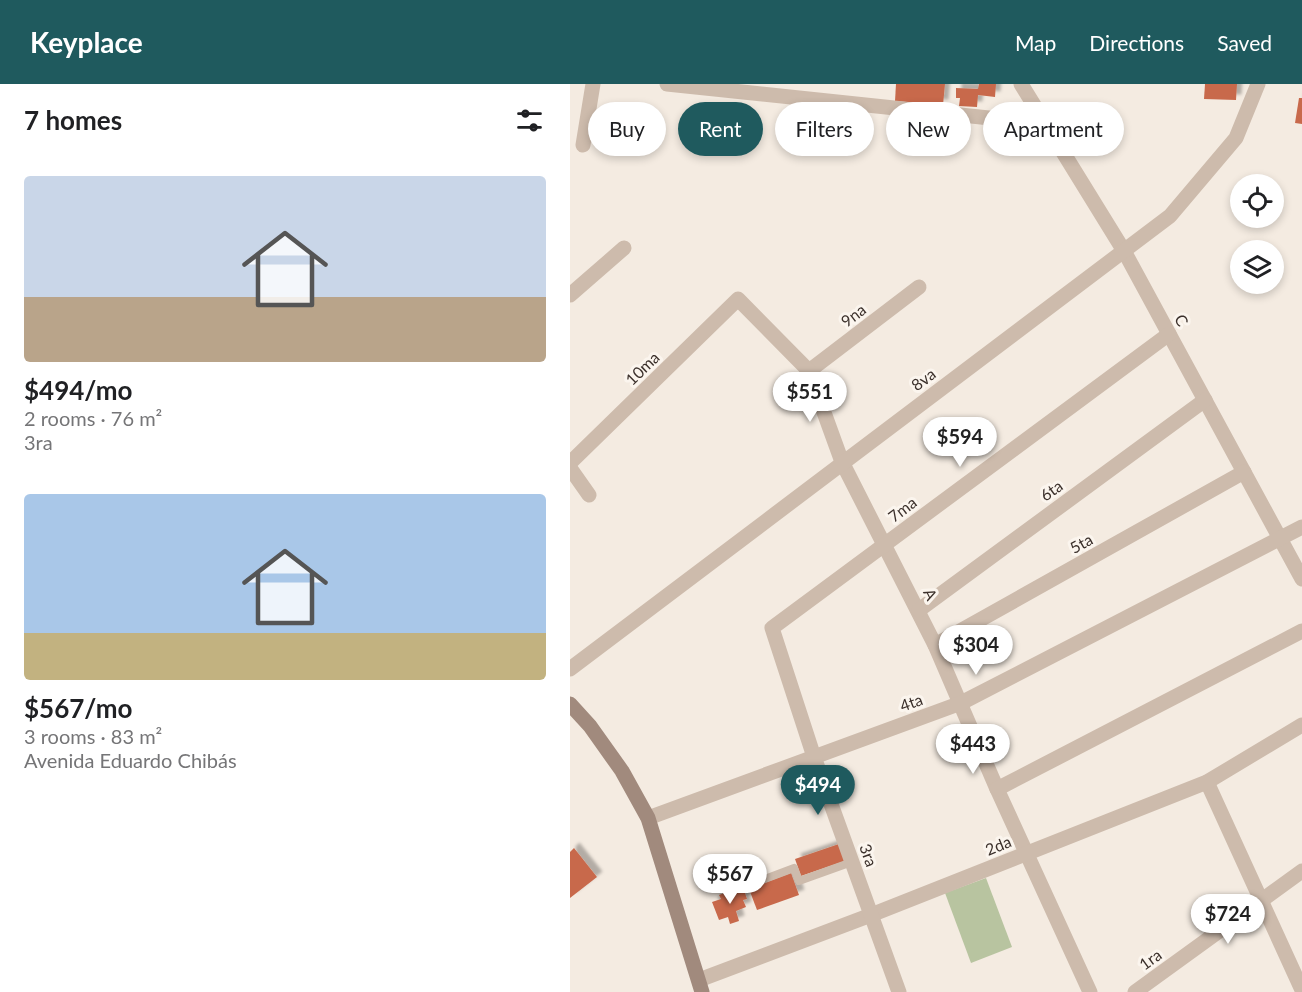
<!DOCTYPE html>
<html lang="en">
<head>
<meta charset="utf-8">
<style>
	:root { --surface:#fff; --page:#f6f6f6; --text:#202124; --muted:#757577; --accent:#1f5a5e }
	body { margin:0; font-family:Lato,sans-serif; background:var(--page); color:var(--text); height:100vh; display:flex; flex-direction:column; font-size:22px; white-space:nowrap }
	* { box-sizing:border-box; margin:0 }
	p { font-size:20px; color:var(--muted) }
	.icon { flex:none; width:33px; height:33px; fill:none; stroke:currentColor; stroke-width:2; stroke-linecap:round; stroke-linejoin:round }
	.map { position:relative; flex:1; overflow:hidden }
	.side { display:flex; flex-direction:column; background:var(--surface); width:570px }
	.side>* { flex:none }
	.hud { position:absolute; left:18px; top:18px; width:570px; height:54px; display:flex; gap:12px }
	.fabs { position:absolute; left:660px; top:90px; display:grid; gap:12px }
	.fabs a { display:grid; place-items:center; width:54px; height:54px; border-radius:50%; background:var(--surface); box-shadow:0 3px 9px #0003; font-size:30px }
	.price { position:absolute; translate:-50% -51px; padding:0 14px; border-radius:21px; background:#fff; color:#222; font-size:20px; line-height:39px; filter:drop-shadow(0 2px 3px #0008) }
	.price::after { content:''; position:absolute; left:50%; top:36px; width:18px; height:14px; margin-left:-9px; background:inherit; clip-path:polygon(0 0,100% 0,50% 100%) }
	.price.on { background:var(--accent); color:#fff }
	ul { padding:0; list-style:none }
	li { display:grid; align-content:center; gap:12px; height:318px; padding:0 24px }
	li span { display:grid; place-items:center; height:186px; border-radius:6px; color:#555 }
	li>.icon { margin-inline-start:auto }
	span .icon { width:108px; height:108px; fill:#fffc; stroke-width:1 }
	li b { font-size:26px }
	h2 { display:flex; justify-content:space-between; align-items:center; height:72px; padding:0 24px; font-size:26px }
	.chip { padding:0 21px; border-radius:27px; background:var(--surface); box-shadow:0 3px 9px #0003; font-size:21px; line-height:54px }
	.chip.on { background:var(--accent); color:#fff }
	header { display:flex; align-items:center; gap:36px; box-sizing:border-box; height:84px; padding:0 30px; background:var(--accent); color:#fff }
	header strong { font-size:28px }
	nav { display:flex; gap:33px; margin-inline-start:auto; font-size:21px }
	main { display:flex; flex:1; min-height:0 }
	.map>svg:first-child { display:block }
</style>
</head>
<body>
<header>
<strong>Keyplace</strong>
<nav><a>Map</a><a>Directions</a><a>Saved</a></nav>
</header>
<main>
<section class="side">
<h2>7 homes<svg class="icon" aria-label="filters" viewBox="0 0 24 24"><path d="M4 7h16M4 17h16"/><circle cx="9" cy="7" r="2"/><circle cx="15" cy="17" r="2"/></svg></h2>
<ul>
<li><span style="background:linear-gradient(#c9d6e8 65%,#b9a48a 0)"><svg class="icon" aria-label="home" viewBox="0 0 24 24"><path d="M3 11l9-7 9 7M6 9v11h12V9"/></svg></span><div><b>$494/mo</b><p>2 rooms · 76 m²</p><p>3ra</p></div></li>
<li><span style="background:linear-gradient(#a9c7e8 75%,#c2b280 0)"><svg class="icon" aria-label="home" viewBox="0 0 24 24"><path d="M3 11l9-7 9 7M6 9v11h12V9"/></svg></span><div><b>$567/mo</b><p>3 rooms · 83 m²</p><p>Avenida Eduardo Chibás</p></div></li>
</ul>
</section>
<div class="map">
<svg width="732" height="908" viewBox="0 0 732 908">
	<defs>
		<filter id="shadow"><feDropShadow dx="5.5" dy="-5.5" stdDeviation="1.5" flood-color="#0004"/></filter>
	</defs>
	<rect width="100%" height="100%" fill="#f4ebe1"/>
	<path fill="#b8c4a0" d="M416,794L442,863L401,879L375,809Z"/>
	<g fill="#c8694b" filter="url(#shadow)">
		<path d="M326,0H375L373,21L325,17Z"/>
		<path d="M409,0H426L425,13L408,11L407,23L389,22L390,14H386V4L408,5Z"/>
		<path d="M635,0H667L666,16L634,15Z"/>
		<path d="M729,14H732V40L725,39Z"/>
		<path d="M269,760L275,777L231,792L225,775Z"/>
		<path d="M4,764L27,793L0,814V768Z"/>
		<path d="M221,789L229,811L187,826L179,805Z"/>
		<path d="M162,806L163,810L174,806L177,815L173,816L176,823L166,827L169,837L160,840L158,833L149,836L142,818L151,815L149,811Z"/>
	</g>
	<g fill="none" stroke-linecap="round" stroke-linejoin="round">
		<path stroke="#cdbbac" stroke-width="8" d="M179,801L224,784L229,797L282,778"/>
		<g stroke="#cdbbac" stroke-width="15">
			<path d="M97,0L476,40"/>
			<path d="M451,0L554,167L732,495"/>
			<path d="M13,61L23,0"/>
			<path d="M0,211L54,164"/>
			<path d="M239,287L349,203"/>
			<path d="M0,379L168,215L239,287L272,378L365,561L427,705L520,908"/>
			<path d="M0,384L19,411"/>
			<path d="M349,526L635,316"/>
			<path d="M365,561L674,388"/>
			<path d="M0,585L600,132L666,54L688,0"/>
			<path d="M637,698L732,906"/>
			<path d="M427,705L732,547"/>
			<path d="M78,734L391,619L732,443"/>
			<path d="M129,896L301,831L637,698L732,641"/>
			<path d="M329,908L244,673L202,544L599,250"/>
			<path d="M565,908L732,787"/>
		</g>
		<path stroke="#a18a7d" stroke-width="15" d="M0,620L20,642L52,687L78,734L132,908"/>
	</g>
	<g text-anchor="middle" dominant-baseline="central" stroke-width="6" stroke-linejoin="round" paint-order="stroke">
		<g font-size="16" fill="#3b302b" stroke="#fbf5ee">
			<text transform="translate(283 231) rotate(-37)">9na</text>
			<text transform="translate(612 236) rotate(62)">C</text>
			<text transform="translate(72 284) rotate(-44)">10ma</text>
			<text transform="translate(353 295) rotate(-37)">8va</text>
			<text transform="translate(481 406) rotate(-36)">6ta</text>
			<text transform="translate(332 425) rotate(-37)">7ma</text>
			<text transform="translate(511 459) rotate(-29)">5ta</text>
			<text transform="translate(361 510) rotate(64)">A</text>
			<text transform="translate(341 618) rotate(-20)">4ta</text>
			<text transform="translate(428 761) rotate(-22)">2da</text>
			<text transform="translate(299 771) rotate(70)">3ra</text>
			<text transform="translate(580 875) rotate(-36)">1ra</text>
		</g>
	</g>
</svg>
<div class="fabs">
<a><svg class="icon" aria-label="locate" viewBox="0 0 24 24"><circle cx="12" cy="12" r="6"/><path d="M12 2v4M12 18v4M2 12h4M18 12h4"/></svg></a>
<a><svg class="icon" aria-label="layers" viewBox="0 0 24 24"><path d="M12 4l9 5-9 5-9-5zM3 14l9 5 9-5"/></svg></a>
</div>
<b class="price" style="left:240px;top:339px">$551</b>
<b class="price" style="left:390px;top:384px">$594</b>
<b class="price" style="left:406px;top:592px">$304</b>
<b class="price" style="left:403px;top:691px">$443</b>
<b class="price on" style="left:248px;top:732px">$494</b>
<b class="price" style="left:160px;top:821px">$567</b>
<b class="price" style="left:658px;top:861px">$724</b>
<div class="hud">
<a class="chip">Buy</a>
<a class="chip on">Rent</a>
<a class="chip">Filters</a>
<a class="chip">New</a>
<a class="chip">Apartment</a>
</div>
</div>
</main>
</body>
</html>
